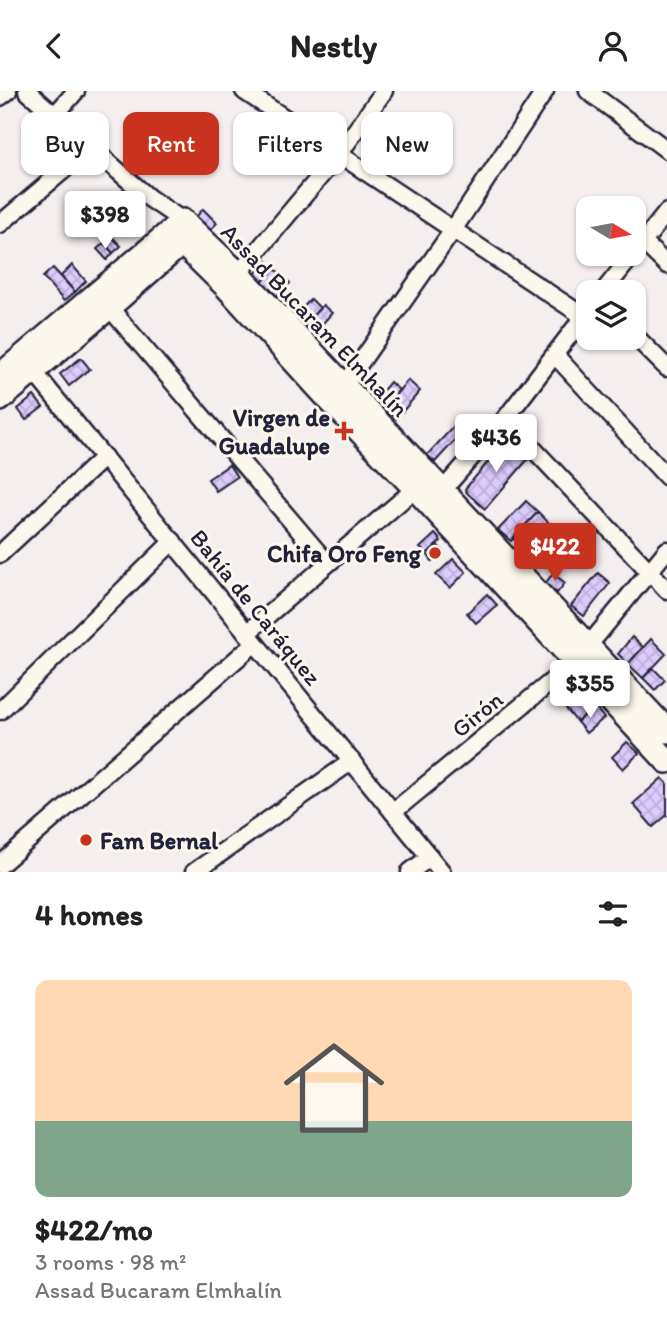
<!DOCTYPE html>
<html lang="en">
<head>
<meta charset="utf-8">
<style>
	:root { --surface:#fff; --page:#f2f2f2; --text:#222; --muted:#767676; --accent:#c8321e }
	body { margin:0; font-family:Itim,sans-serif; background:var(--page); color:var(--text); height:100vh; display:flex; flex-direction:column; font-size:26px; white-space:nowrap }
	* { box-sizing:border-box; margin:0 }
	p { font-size:23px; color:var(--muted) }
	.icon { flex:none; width:38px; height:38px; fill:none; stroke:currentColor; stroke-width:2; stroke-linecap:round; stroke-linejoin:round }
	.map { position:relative; height:781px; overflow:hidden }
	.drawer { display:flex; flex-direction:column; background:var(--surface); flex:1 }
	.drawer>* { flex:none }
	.top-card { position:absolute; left:21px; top:21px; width:626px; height:63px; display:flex; gap:14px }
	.needle { width:46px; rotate:100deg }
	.fabs { position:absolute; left:576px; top:105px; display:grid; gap:14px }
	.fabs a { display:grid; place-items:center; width:70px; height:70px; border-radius:14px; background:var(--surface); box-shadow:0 2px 5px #0004; font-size:35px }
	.price { position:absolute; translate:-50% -60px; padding:0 16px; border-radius:7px; background:#fff; color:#222; font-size:23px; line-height:46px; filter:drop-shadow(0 2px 4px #0008) }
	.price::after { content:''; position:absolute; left:50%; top:42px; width:21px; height:16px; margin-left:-10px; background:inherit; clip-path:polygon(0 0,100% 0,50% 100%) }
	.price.current { background:var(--accent); color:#fff }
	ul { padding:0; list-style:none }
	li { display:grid; align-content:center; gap:14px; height:371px; padding:0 35px }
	li span { display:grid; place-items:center; height:217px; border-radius:14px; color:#555 }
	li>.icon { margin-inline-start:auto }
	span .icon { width:126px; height:126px; fill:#fffc; stroke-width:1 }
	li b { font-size:30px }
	h2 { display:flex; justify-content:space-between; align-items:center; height:84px; padding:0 35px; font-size:30px }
	.tag { padding:0 24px; border-radius:14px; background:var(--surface); box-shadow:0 2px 5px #0004; font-size:24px; line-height:63px }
	.tag.current { background:var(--accent); color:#fff }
	header { display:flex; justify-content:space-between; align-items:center; height:91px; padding:0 35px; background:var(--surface); font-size:32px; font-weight:800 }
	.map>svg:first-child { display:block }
</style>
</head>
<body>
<header><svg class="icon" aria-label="back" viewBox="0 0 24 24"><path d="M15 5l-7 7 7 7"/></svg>Nestly<svg class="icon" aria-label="person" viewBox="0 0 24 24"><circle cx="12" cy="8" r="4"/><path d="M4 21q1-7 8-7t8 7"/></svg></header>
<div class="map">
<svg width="667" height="781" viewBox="0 0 667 781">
	<defs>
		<pattern id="building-cross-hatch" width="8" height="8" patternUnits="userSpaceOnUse" patternTransform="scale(1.75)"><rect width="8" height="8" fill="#ddcbfc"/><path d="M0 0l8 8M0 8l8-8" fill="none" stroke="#bdaed9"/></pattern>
	</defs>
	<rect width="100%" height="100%" fill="#f5eeef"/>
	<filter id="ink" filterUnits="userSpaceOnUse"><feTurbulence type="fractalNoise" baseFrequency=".0143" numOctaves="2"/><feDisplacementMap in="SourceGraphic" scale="14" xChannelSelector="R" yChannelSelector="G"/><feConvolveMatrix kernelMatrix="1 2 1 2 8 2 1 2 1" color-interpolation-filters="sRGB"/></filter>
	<g filter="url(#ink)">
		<g fill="url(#building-cross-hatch)" stroke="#22223b" stroke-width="2">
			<path d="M203,118L217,132L208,141L195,127Z"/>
			<path d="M111,145L121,155L113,162L104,152Z"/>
			<path d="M104,152L113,162L107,169L97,158Z"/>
			<path d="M267,170L275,178L262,191L254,184Z"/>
			<path d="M72,174L86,190L75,201L61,185Z"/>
			<path d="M53,177L75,201L64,210L43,186Z"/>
			<path d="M275,178L290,192L277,205L262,191Z"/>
			<path d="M311,208L320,217L305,233L295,225Z"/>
			<path d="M323,214L332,222L314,242L305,233Z"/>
			<path d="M81,267L90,278L69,295L60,283Z"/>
			<path d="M408,289L420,300L396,328L384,317Z"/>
			<path d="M390,291L399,299L384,317L375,309Z"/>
			<path d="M34,305L43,316L26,329L18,318Z"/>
			<path d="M454,335L461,343L435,371L427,364Z"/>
			<path d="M507,349L529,367L485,418L467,402L465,398Z"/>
			<path d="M229,374L237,386L216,400L208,388Z"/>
			<path d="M526,410L538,421L511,450L498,439Z"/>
			<path d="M538,421L550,433L525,459L513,447Z"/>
			<path d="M550,433L562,444L538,470L525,459Z"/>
			<path d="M435,443L441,450L427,463L420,457Z"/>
			<path d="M437,454L443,460L432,470L427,463Z"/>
			<path d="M453,468L466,481L450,497L436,484Z"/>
			<path d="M553,482L565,492L557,502L545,493Z"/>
			<path d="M598,482L610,492L584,525L571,515Z"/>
			<path d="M487,503L497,514L476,532L467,522Z"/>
			<path d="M632,546L643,556L628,573L618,563Z"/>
			<path d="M651,548L666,563L643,587L628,573Z"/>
			<path d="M653,577L665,589L655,599L643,587Z"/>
			<path d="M579,596L595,616L577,631L560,611Z"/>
			<path d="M595,616L604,627L586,642L577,631Z"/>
			<path d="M627,651L639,662L623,678L612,666Z"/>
			<path d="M662,687L667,692V724L653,736L633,713Z"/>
		</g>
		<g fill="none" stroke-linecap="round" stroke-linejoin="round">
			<g stroke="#22223b" stroke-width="21">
				<g id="street">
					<path d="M27,0L149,107L183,130"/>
					<path d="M244,0L583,225"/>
					<path d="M588,0L667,59"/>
					<path d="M0,6L8,0"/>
					<path d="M54,25L76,0"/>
					<path d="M0,133L91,56"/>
					<path d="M643,151L667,174"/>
					<path d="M238,183L339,63L384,0"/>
					<path d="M603,201L667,121"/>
					<path d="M109,216L327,472"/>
					<path d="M634,244L667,277"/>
					<path d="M555,264L667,386"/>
					<path d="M34,281L442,781"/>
					<path d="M336,302L344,295L453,139L545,0"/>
					<path d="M505,328L667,499"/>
					<path d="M435,408L505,328L588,220"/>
					<path d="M0,463L104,366"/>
					<path d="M247,542L423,391"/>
					<path d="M0,620L173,450"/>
					<path d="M393,721L575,571L667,459"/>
					<path d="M0,774L255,552"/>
					<path d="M194,781L352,670"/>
					<path d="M410,781L430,766"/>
				</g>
			</g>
			<g stroke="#22223b" stroke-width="28">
				<g id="secondary">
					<path d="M171,141L227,196L330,309L416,398L667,670"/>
					<path d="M0,285L183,130L238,183L344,295L667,640"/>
					<path d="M0,308L109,216L186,148"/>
				</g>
			</g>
			<use href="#street" stroke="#fbf7ec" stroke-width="16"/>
			<use href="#secondary" stroke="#fbf7ec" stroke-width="23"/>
		</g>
	</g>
	<g fill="#c8321e" stroke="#fbf7ec" stroke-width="2.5">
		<path d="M340.5 329.5h7v7h7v7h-7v7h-7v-7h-7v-7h7z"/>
		<circle cx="435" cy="462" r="7"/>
		<circle cx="86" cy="749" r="7"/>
	</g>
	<g text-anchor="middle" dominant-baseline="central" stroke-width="6" stroke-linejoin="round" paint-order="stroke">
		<g font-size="24" fill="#22223b" stroke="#fbf7ec">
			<text transform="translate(315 229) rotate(46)">Assad Bucaram Elmhalín</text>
			<text transform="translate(256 516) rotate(51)">Bahía de Caráquez</text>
			<text transform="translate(477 623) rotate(-39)">Girón</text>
		</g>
		<g font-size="24" font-weight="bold" fill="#22223b" stroke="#fbf7ec" text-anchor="end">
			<text x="330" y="326">Virgen de<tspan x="330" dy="28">Guadalupe</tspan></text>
			<text x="421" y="462">Chifa Oro Feng</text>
			<text x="100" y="749" text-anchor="start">Fam Bernal</text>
		</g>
	</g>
</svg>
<div class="fabs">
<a><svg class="needle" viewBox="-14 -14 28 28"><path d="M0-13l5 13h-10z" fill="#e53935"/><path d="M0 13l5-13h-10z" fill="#767676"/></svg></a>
<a><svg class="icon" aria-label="layers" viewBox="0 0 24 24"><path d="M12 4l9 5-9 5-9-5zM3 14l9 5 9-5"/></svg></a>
</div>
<b class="price" style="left:105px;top:160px">$398</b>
<b class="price" style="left:496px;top:383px">$436</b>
<b class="price current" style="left:555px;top:492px">$422</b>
<b class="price" style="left:590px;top:629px">$355</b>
<div class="top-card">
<a class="tag">Buy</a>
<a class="tag current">Rent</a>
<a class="tag">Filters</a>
<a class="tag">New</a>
</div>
</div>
<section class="drawer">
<h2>4 homes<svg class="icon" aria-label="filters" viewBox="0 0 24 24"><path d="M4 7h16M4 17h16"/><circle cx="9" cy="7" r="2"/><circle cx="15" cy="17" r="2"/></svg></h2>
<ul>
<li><span style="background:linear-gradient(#ffd9b3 65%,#7fa58c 0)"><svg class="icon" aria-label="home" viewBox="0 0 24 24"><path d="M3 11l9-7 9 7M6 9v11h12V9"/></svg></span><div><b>$422/mo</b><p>3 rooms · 98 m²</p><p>Assad Bucaram Elmhalín</p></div></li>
</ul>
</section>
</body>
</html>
